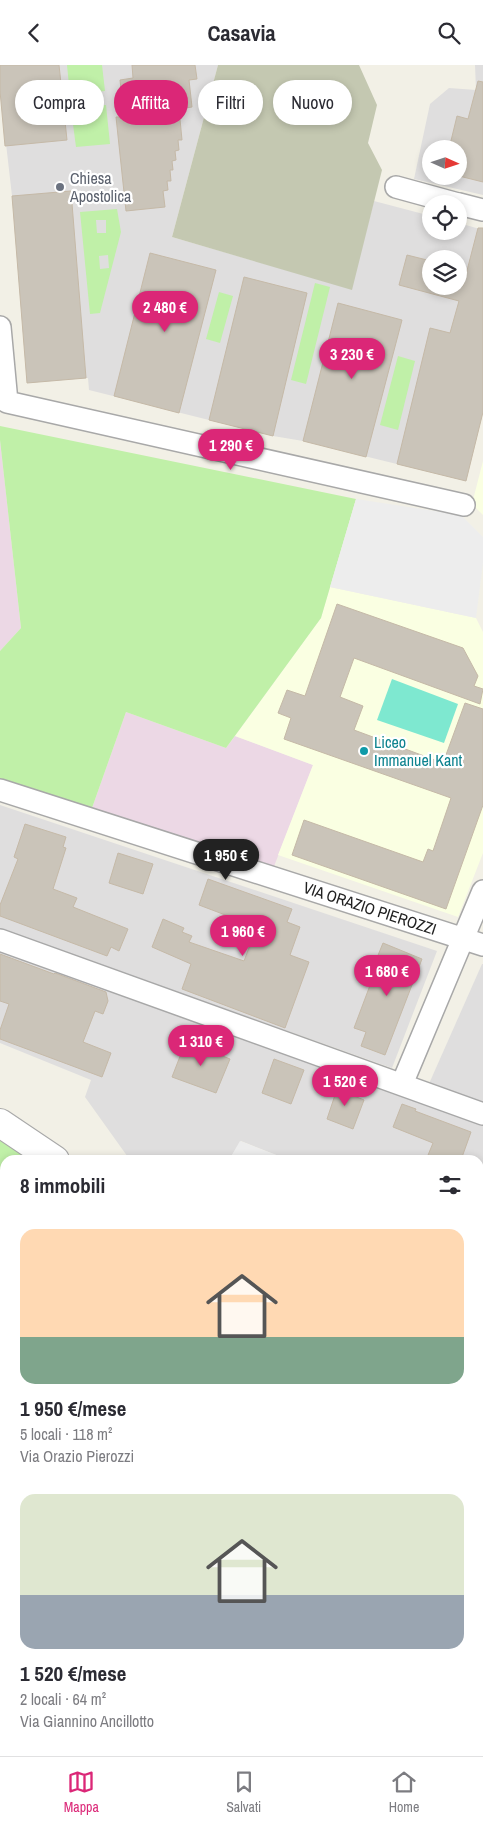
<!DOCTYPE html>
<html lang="it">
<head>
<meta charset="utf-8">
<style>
	:root { --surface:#fff; --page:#f2f2f3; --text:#2b2b33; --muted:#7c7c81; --line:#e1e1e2; --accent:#db2777 }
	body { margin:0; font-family:"Archivo Narrow",sans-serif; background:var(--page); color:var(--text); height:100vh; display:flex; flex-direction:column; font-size:19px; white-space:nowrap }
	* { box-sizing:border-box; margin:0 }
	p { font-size:16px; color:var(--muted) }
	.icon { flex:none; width:28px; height:28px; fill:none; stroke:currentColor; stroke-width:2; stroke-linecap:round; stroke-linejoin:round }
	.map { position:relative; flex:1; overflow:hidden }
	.panel { position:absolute; left:0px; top:1090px; width:484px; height:601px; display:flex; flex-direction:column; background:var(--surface); border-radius:15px 15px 0 0; box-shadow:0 2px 8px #0003 }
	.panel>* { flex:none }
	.top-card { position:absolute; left:15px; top:15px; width:454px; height:45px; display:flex; gap:10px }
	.needle { width:32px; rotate:93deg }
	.tools { position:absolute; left:422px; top:75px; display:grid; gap:10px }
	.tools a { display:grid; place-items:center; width:45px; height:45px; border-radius:50%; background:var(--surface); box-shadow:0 2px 8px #0003; font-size:25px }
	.price { position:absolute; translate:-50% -42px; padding:0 11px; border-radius:18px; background:var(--accent); color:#fff; font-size:16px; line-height:32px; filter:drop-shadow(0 1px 2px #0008) }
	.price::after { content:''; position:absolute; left:50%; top:30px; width:15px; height:11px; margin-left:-8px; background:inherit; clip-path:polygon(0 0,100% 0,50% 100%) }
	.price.on { background:#222; color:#fff }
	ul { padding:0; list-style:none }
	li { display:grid; align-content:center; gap:10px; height:265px; padding:0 20px }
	li span { display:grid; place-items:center; height:155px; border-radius:15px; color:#555 }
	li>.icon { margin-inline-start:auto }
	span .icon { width:90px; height:90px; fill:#fffc; stroke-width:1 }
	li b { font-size:21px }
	h2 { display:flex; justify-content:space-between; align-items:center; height:60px; padding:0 20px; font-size:21px }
	.chip { padding:0 18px; border-radius:22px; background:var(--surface); box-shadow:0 2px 8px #0003; font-size:18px; line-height:45px }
	.chip.on { background:var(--accent); color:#fff }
	header { display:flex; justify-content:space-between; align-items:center; height:65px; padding:0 20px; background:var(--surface); font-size:22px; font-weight:800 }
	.dock { display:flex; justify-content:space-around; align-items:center; height:70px; border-top:1px solid var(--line); background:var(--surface); font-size:14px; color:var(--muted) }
	.dock a { display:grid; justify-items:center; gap:2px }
	.dock .on { color:var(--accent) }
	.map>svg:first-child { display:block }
</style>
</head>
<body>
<header><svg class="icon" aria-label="back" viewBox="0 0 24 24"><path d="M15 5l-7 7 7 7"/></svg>Casavia<svg class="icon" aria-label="search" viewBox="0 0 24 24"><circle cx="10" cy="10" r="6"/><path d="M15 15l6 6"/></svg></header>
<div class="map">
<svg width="483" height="1691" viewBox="0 0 483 1691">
	<rect width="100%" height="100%" fill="#f2f0e6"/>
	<g fill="#dfdede" fill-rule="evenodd">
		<path d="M0,0H218L172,172L351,224L374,136L431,151V166H459V158L483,165V347L466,416L303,376L273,371L89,325L88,313L27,318L12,131L0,26ZM431,194H459V221H431Z"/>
		<path d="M475,0H483V130L414,114L430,39L449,23L476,25ZM431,84H459V111H431Z"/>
		<path d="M0,740L437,886L392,1003L0,864Z"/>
		<path d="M0,886L483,1060V1183L479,1181V1095H289L241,1076L229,1095H130L85,1032L91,1015L0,978Z"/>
		<path d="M482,899H483V1041L428,1021Z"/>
		<path d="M5,1195V1434L0,1431V1203Z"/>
		<path d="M479,1406L483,1409V1691H382L376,1686H479Z"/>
	</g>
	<path fill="#f4dbd5" d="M479,1183L483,1185V1367L479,1364Z"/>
	<g fill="#ecd8e5">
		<path d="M0,375L21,563L0,586Z"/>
		<path d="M126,647L226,683L235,671L313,700L273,804L92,743Z"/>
	</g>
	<g fill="#faffe2">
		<path d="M483,396V450L472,439Z"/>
		<path d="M330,522L476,553L483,567V788L458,852L278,790L313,700L235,671L321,553Z"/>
	</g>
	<path fill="#c4c8b1" d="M218,0H359L377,40L368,78L382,105L352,225L172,172Z"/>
	<g fill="#c0f0a8" fill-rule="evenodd">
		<path d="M67,0H102L105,26L70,30Z"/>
		<path d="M106,40L110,79L76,82L71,44Z"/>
		<path d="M117,144L121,167L100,248L90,249L80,147ZM96,155H106V168H97ZM108,190L109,203L100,204L99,191Z"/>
		<path d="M315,218L330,222L306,319L291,315Z"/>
		<path d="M219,227L233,231L220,278L206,274Z"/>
		<path d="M398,291L415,296L398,365L380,360Z"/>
		<path d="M0,361L356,434L321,553L226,683L126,647L92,743L0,716V586L21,563L0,375Z"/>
		<path d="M0,1075L29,1095H5V1195L0,1203Z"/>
		<path d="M479,1183L483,1185V1313L479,1321Z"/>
	</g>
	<path fill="#7ee8d0" d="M392,614L458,639L444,678L377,655Z"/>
	<g fill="#ededed">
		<path d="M356,434L461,450L483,472V498L476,553L330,522Z"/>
		<path d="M240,1076L289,1095H229Z"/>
		<path d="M0,1431L5,1434V1686H376L382,1691H0Z"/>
	</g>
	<g fill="#cac4b9" stroke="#c5b9a7">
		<path d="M0,0H59L67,75L5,81L0,26Z"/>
		<path d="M132,0H195L197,14L189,15L192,42L179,44L182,75H178L179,85L175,86L176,95L172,96L173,105H170L171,116H167L168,125L163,126L165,142L126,146L116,52H124L120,15L133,13Z"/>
		<path d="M478,16L483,17V117L459,111V84H449L457,51L468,54Z"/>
		<path d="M71,126L86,313L27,318L12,131Z"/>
		<path d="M478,163H483V347L466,416L397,399L430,263L450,268L459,236L399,220L407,190L431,196V221H463Z"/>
		<path d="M150,188L216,205L179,348L114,331Z"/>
		<path d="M244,212L307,228L273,371L209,355Z"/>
		<path d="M338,238L402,255L366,392L303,376Z"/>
		<path d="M337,539L463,583L478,611L474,621L483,624L480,639L354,593L340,632L363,641L354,665L443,698L465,638L483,644V740L446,844L292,790L304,755L423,797L428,784L433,786L451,733L284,674L291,653L278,648L287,625L305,631Z"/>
		<path d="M25,759L66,772L63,782L66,783L53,824L77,833L73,842L128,864L119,886L111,882L107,891L0,851V840L18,794L14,792Z"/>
		<path d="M118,788L153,799L143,829L109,818Z"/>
		<path d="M208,814L292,844L287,857L300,862L290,890L309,897L285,963L182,924L191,899L152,882L163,854L184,863L182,867L192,871L189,877L244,896L257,862L199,840Z"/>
		<path d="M383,878L422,894L385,990L361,981L366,967L354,963L375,907L372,905Z"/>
		<path d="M0,889L54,909L55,908L106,927L108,936L103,949L95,946L83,977L111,988L102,1012L0,974V965L9,939L0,936Z"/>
		<path d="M186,976L230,994L216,1028L172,1012Z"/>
		<path d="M274,994L304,1005L291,1039L262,1028Z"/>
		<path d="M339,1018L357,1024L354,1031L364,1035L353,1064L327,1054Z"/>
		<path d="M402,1039L416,1044L415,1046L471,1067L461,1095H426L433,1078L393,1062Z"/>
	</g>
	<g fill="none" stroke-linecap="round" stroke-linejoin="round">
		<g stroke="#a8a8a8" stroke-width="24">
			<g id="minor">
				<path d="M396,122L458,139"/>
				<path d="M459,139L483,145"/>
				<path d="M0,262L7,337L464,440"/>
				<path d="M0,725L483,880"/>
				<path d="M0,875L483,1049"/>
				<path d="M402,1019L483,826"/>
			</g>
		</g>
		<g stroke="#a8a8a8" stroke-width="30">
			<g id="tertiary">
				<path d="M0,1058L55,1095"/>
				<path d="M479,1381L483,1384"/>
			</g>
		</g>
		<use href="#minor" stroke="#fff" stroke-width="21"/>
		<use href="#tertiary" stroke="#fff" stroke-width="28"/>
	</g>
	<circle fill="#6b7280" stroke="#fff" stroke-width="2" cx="60" cy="122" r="5"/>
	<circle fill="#0f9aa8" stroke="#fff" stroke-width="2" cx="364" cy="686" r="5"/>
	<g text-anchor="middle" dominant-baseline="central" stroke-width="4.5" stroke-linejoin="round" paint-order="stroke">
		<g font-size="16" fill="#5b616d" stroke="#fff" text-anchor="start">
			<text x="70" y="113">Chiesa<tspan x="70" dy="18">Apostolica</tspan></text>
		</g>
		<g font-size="16" fill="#0d838f" stroke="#fff" text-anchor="start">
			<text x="374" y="677">Liceo<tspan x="374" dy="18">Immanuel Kant</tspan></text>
		</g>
		<g font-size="16" fill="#212121" stroke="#fff">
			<text transform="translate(370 843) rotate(18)">VIA ORAZIO PIEROZZI</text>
		</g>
	</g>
</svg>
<div class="tools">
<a><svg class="needle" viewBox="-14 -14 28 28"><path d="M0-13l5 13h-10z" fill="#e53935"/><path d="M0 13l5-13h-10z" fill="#7c7c81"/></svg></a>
<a><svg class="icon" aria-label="locate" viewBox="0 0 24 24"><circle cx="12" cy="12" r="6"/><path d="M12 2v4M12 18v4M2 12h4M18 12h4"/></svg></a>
<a><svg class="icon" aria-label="layers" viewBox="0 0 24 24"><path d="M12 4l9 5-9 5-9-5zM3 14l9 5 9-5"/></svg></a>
</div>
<b class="price" style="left:165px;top:268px">2 480 €</b>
<b class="price" style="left:352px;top:315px">3 230 €</b>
<b class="price" style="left:231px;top:406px">1 290 €</b>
<b class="price on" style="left:226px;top:816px">1 950 €</b>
<b class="price" style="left:243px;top:892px">1 960 €</b>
<b class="price" style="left:387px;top:932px">1 680 €</b>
<b class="price" style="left:201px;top:1002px">1 310 €</b>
<b class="price" style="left:345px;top:1042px">1 520 €</b>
<div class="top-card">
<a class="chip">Compra</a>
<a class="chip on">Affitta</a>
<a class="chip">Filtri</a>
<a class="chip">Nuovo</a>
</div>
<section class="panel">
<h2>8 immobili<svg class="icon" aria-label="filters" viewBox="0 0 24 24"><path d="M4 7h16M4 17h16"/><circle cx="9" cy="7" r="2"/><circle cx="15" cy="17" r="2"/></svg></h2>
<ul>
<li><span style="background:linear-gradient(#ffd9b3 70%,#7fa58c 0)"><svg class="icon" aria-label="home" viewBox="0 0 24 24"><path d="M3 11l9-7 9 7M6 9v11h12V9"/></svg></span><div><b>1 950 €/mese</b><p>5 locali · 118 m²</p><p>Via Orazio Pierozzi</p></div></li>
<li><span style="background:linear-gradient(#dfe7d0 65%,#9aa5b1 0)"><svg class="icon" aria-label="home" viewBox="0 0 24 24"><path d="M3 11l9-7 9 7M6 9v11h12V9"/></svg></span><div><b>1 520 €/mese</b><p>2 locali · 64 m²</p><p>Via Giannino Ancillotto</p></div></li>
</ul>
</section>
</div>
<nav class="dock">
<a class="on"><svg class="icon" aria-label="map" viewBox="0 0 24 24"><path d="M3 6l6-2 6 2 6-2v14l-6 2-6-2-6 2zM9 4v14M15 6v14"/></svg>Mappa</a>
<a><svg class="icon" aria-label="saved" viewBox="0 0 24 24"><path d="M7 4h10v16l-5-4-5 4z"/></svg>Salvati</a>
<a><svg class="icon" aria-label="home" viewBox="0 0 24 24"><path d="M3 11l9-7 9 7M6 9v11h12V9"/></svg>Home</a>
</nav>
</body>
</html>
